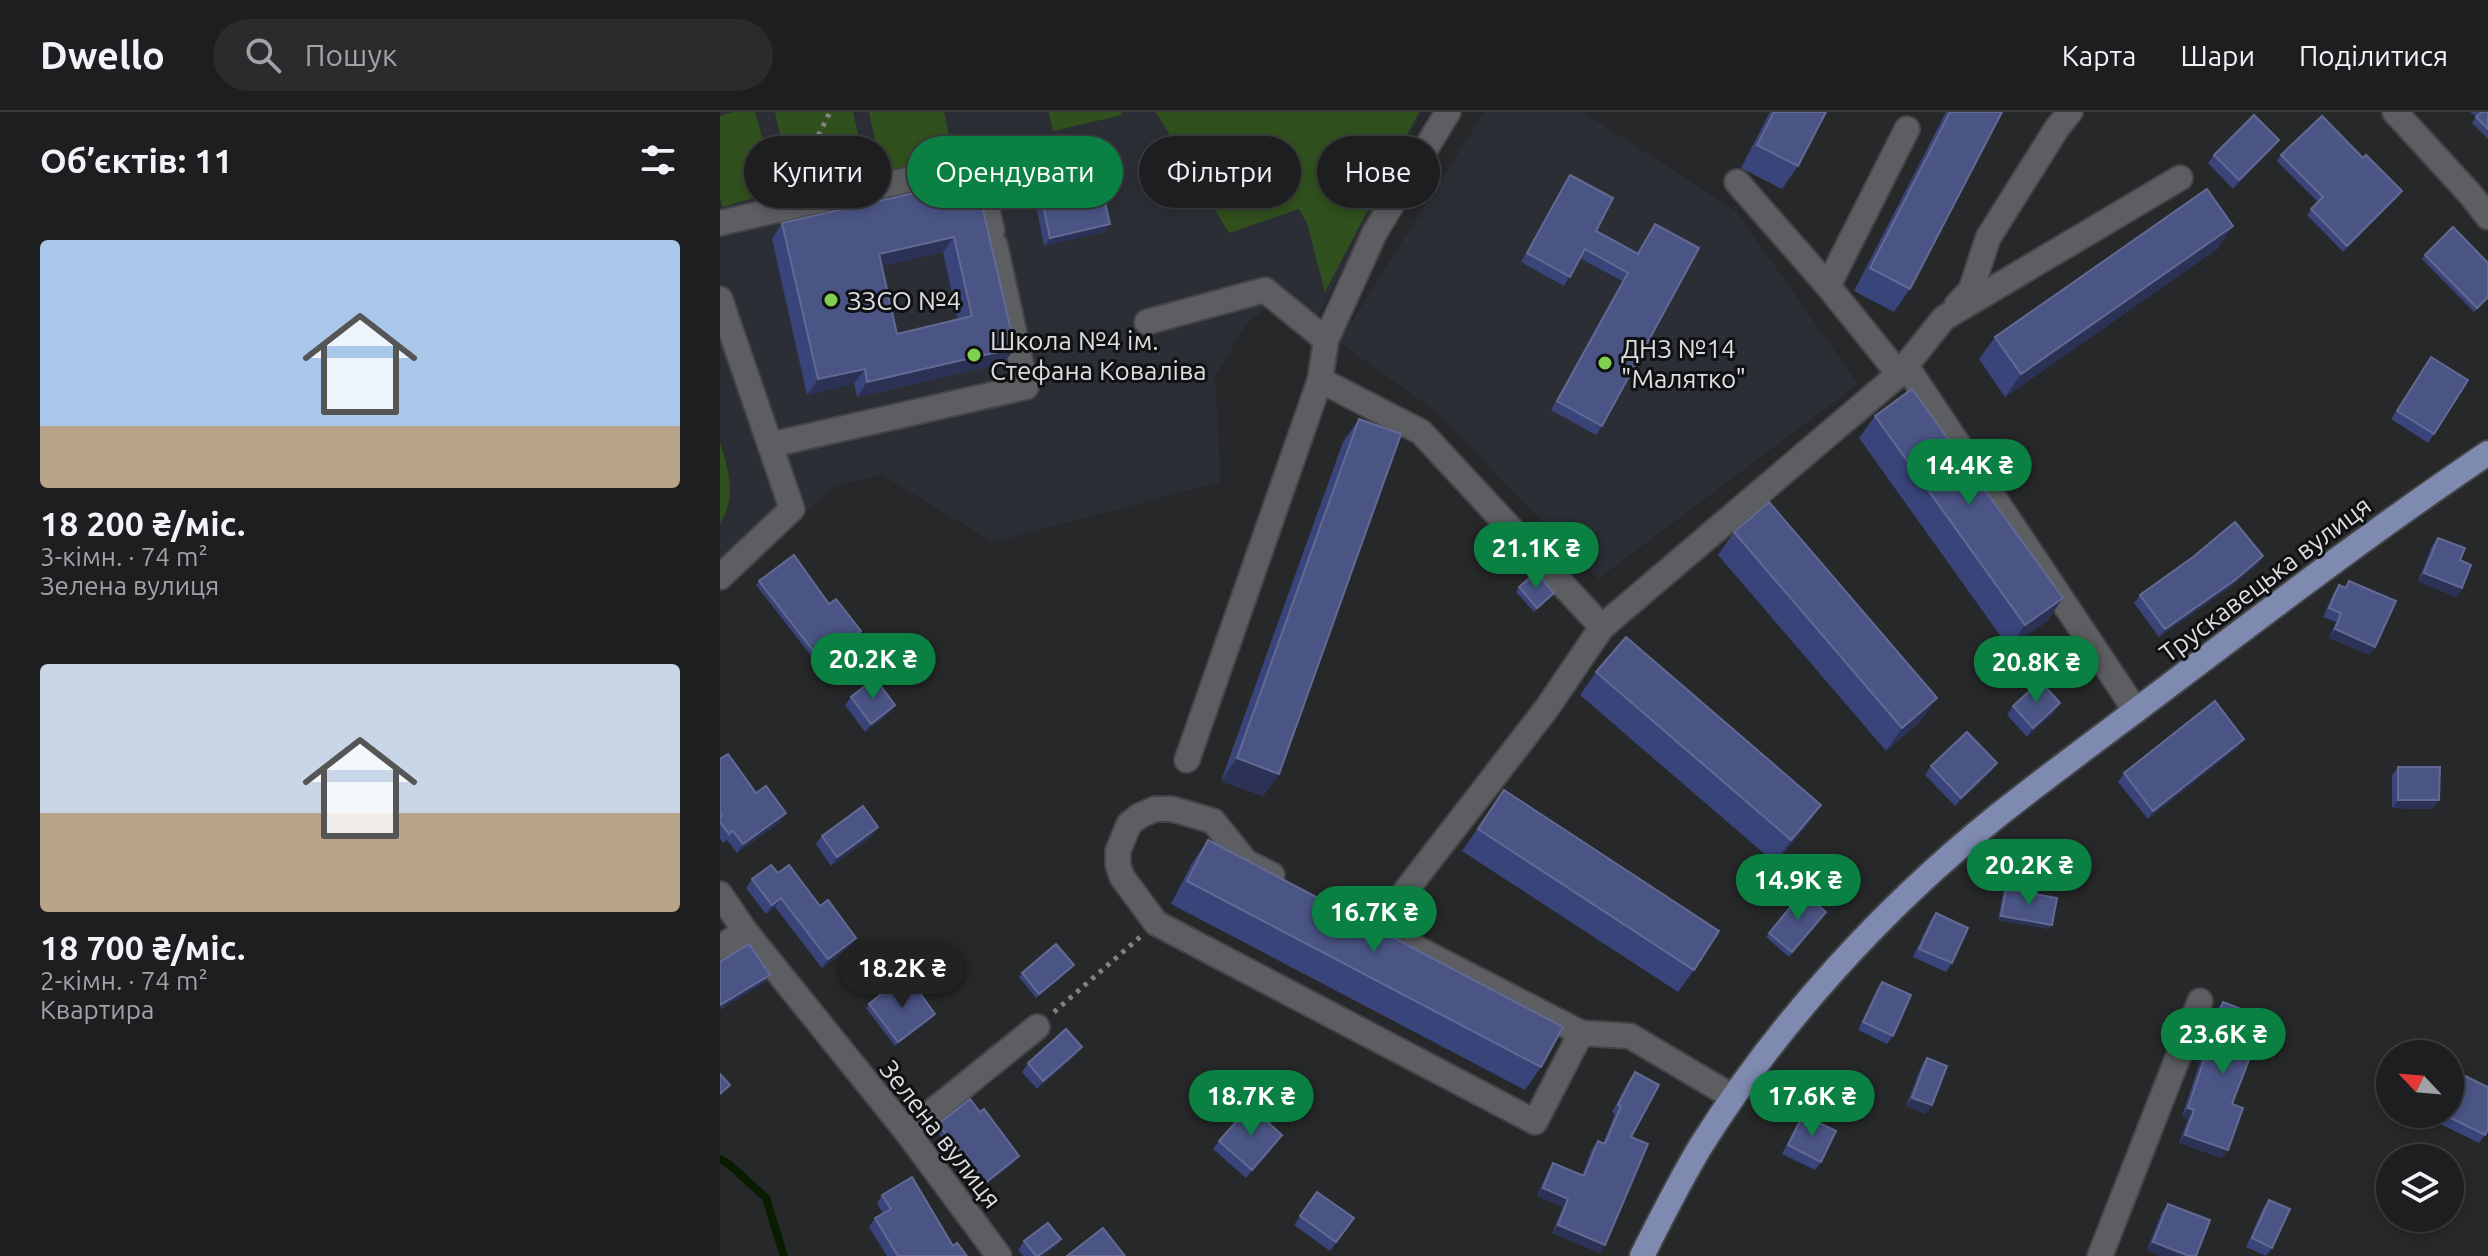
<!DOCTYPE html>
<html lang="uk">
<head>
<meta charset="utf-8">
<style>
	:root { --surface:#1d1e20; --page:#2a2b2d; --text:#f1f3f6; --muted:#a0a2a5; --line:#3b3c3e; --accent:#0b8043 }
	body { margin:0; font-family:Ubuntu,sans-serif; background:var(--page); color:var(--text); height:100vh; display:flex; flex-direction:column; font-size:30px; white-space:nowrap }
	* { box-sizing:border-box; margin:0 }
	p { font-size:26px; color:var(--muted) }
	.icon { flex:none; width:44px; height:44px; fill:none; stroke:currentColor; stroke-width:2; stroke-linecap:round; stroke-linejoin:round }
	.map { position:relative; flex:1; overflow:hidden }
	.drawer { display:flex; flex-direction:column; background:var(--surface); width:720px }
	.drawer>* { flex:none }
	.guide { position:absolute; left:24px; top:24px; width:760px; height:72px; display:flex; gap:16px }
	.needle { width:52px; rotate:296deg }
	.fabs { position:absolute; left:1656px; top:928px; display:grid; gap:16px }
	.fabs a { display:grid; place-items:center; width:88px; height:88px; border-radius:50%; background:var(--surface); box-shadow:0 4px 12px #0003,0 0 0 2px var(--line); font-size:40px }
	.price { position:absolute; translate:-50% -68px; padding:0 18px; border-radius:28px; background:var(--accent); color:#fff; font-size:26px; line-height:52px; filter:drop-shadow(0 2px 4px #0008) }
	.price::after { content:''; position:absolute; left:50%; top:48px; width:24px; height:18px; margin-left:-12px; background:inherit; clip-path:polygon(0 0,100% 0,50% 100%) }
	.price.on { background:#222; color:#fff }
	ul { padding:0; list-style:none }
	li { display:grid; align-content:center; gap:16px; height:424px; padding:0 40px }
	li span { display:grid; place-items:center; height:248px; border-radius:8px; color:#555 }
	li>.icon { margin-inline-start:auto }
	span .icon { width:144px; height:144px; fill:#fffc; stroke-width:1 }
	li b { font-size:34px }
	h2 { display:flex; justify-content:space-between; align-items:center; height:96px; padding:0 40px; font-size:34px }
	.pill { padding:0 28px; border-radius:36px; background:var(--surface); box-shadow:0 4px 12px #0003,0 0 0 2px var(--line); font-size:28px; line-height:72px }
	.pill.on { background:var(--accent); color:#fff }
	header { display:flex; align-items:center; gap:48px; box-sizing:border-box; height:112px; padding:0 40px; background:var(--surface); border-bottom:2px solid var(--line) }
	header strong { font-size:38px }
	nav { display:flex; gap:44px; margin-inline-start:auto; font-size:28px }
	.search { width:560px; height:72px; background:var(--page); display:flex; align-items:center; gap:20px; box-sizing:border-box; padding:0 28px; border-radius:44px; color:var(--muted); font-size:30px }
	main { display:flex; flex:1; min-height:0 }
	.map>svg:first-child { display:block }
</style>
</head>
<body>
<header>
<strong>Dwello</strong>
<div class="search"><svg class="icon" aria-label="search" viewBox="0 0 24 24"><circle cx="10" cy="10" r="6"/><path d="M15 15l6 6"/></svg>Пошук</div>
<nav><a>Карта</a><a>Шари</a><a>Поділитися</a></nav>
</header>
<main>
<section class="drawer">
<h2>Об’єктів: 11<svg class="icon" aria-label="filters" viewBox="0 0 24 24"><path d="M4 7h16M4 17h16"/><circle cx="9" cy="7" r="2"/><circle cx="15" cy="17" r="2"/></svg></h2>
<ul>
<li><span style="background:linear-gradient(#a9c7e8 75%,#b9a48a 0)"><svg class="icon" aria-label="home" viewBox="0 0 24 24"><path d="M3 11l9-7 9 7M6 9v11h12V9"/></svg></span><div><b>18 200 ₴/міс.</b><p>3-кімн. · 74 m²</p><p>Зелена вулиця</p></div></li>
<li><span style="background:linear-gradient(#c9d6e8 60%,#b9a48a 0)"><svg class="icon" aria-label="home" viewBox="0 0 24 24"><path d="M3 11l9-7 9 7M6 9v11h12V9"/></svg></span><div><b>18 700 ₴/міс.</b><p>2-кімн. · 74 m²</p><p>Квартира</p></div></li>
</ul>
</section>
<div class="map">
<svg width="1768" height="1144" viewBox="0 0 1768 1144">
	<rect width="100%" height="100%" fill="#27282a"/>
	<g fill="#2c2e36">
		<path d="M0,0H702L589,222L550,194L528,210L495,264L501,370L273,430L162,363L114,374L0,481Z"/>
		<path d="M764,0H863L1016,99L1138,272L878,467L714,298L619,230Z"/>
	</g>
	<g fill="#30501d">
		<path d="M13,0H35L57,79L3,95L0,85V4Z"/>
		<path d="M55,0H133L147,62L73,79Z"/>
		<path d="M149,0H224L234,46L162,61Z"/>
		<path d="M329,0H401L402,3L333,19Z"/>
		<path d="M436,0H699L605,180L587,111L579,97L509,121Z"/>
		<path d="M0,330C8,356 17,386 0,411Z"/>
	</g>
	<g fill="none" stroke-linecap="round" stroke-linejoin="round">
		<path stroke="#091c00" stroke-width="8" d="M0,1047L10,1053L46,1086L64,1144"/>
		<g stroke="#454548" stroke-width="28">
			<g id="minor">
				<path d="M1675,0L1751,83L1768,105"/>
				<path d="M1017,70L1108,174L1179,262"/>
				<path d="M0,111L257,52L272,119"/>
				<path d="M1108,174L1187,17"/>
				<path d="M0,187L72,397L0,465"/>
				<path d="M1237,193L1251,178L1268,126L1337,16L1350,0"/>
				<path d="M427,210L545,178L606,228"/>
				<path d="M1186,254L1416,599"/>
				<path d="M600,268L701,320L882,515"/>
				<path d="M50,333L306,275L275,133"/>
				<path d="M467,648L600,268L606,228L655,120L728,0"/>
				<path d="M552,763L526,750L493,709L452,697H435L419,704L409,712L398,739V753L402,765L436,811L815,1010L861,921"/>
				<path d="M0,782L25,819L187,1020L279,1144"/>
				<path d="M624,799L861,921L910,924L1013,985"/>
				<path d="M657,816L827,596L882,515L1179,262L1224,206L1460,66"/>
				<path d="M0,836L25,819"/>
				<path d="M187,1020L317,915"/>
				<path d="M1380,1144L1480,889"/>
			</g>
		</g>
		<g stroke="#454548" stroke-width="28">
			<path id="major" d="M922,1144C941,1106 960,1068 982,1032C1059,910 1164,795 1276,705C1335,658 1396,614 1455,569C1558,491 1661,413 1768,341"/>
		</g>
		<g stroke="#818284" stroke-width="5" stroke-dasharray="4 6" stroke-linecap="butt">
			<path d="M76,68L110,0"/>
			<path d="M334,900L420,825"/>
		</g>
		<use href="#minor" stroke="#5d5e61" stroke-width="24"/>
		<use href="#major" stroke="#7f8ab0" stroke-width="24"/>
	</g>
	<g fill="#39447a" fill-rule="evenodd">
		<path d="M1050,0H1106L1078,54L1062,77L1021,56Z"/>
		<path d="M1226,0H1282L1190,177L1174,200L1134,179Z"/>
		<path d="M1750,0H1768V27L1752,11L1756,5Z"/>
		<path d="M1559,28L1553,36L1513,77L1488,51L1494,43Z"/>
		<path d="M1561,43L1677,85L1623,140L1587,103L1598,90L1557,49Z"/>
		<path d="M850,63L876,119L917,141L935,112L882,314L876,323L831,298L902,169L860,146L844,174L801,150L844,72Z"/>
		<path d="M256,67L284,251L137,285L134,272L87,283L52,127L62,111ZM223,140L238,208L177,222L161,154Z"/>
		<path d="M318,69L384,120L324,134L313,78Z"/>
		<path d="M1513,114L1497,137L1285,285L1259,247L1275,225Z"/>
		<path d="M1705,143L1768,187L1754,200L1702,147Z"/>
		<path d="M1705,254L1714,322L1708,331L1671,307Z"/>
		<path d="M1155,304L1343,486L1327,509L1289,536L1139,326Z"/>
		<path d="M639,307L559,662L543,684L501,669L623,330Z"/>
		<path d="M1014,420L1201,609L1166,639L998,443Z"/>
		<path d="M1718,426L1740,448L1742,476L1736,485L1698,469L1712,434Z"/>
		<path d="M1543,444L1538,452L1509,476L1439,525L1414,491L1420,483Z"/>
		<path d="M39,469L109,492L138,523L99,554L36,473Z"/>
		<path d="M1629,469L1650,543L1609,526L1616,510L1603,505L1613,482L1619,473L1624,476Z"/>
		<path d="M799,475L831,485L814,500L796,480Z"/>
		<path d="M876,560L1101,693L1085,716L1055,751L860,583Z"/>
		<path d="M131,585L175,593L169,601L145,620L125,593Z"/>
		<path d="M1340,591L1334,600L1307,625L1287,603L1293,594Z"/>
		<path d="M1518,635L1428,707L1398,670L1404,661Z"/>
		<path d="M0,647L36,681L66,701L60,710L17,741L7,728L3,731L0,727Z"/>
		<path d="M1211,654L1271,660L1235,694L1205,663Z"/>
		<path d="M1678,655L1713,697L1672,696V663Z"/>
		<path d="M784,678L974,858L958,880L742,739Z"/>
		<path d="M102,724H152L111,754L96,732Z"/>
		<path d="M488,728L821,955L805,978L451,792L472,751Z"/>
		<path d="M58,761L130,834L102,856L55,795L46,802L26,776L32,767Z"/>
		<path d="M1286,777L1332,813L1329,817L1278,808L1283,781Z"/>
		<path d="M1106,800L1069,845L1046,825L1049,821Z"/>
		<path d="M1216,801L1232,851L1226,860L1193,845L1210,809Z"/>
		<path d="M354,853L351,857L316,886L299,865L302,861Z"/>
		<path d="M1162,870L1173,924L1167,932L1138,918L1156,879Z"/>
		<path d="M189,881L215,902L212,906L175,934L146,896L149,892Z"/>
		<path d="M1503,890L1512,992L1502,1046L1459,1031L1468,1007L1462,1004L1480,950L1477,949L1497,898Z"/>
		<path d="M356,943L317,977L302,960L308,951Z"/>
		<path d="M1207,946L1206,1002L1186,994L1201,955Z"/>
		<path d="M915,960L911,1025L885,1133L880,1141L832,1121L843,1095L817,1084L828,1059L833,1051L862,1063L872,1037L878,1029L883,1031L895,1002L892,1000L909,968Z"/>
		<path d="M1741,962L1765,1023L1759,1031L1716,1010L1720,1002H1730V982Z"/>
		<path d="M260,1000L299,1044L296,1049L261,1076L215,1017L218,1012Z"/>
		<path d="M1083,1003L1101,1050L1095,1058L1062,1042L1077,1012Z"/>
		<path d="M499,1029L557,1031L526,1066L493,1037Z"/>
		<path d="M597,1080L634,1106L610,1139L574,1113Z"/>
		<path d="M162,1083L233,1134L247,1144H167L149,1115L155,1106L163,1102L157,1091Z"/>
		<path d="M1549,1088L1552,1136L1546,1144L1526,1135L1543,1096Z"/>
		<path d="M1448,1092L1476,1144H1441L1427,1138L1442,1100Z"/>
		<path d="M341,1127L335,1135L323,1144H303L298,1138L304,1129Z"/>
	</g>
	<g fill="#2b3255">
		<path d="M1559,28L1553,36L1513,77L1519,68Z"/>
		<path d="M1682,79L1677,85L1623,140L1627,134Z"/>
		<path d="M390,112L384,120L324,134L330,126Z"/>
		<path d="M1513,114L1497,137L1285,285L1301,262Z"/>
		<path d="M234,125L223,140L148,157L159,142Z"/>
		<path d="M295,236L284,251L137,285L147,270Z"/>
		<path d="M145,257L134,272L87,283L98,267Z"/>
		<path d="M1543,444L1538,452L1509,476L1439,525L1445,517Z"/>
		<path d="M1704,461L1742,476L1736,485L1698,469Z"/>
		<path d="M1343,486L1327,509L1289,536L1305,513Z"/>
		<path d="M1615,517L1655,535L1650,543L1609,526Z"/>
		<path d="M141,519L138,523L99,554L102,550Z"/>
		<path d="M1217,586L1201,609L1166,639L1182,616Z"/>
		<path d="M1340,591L1334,600L1307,625L1313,616Z"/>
		<path d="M175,593L169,601L145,620L151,612Z"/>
		<path d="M1524,627L1518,635L1428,707L1433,699Z"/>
		<path d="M517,646L559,662L543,684L501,669Z"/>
		<path d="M1277,651L1271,660L1235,694L1241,686Z"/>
		<path d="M1678,688H1719L1713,697L1672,696Z"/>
		<path d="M1101,693L1085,716L1055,751L1071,728Z"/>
		<path d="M66,701L60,710L17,741L23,732Z"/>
		<path d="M158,715L152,724L111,754L117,745Z"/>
		<path d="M61,786L55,795L46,802L52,793Z"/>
		<path d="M1281,804L1332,813L1329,817L1278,808Z"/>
		<path d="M136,826L130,834L102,856L108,847Z"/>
		<path d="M354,853L351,857L316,886L319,882Z"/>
		<path d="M50,863L44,871L0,898V893Z"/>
		<path d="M215,902L212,906L175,934L178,930Z"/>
		<path d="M362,935L356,943L317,977L323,969Z"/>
		<path d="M1483,941L1486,942L1480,950L1477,949Z"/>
		<path d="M1192,986L1212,993L1206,1002L1186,994Z"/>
		<path d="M1468,996L1474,998L1468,1007L1462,1004Z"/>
		<path d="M562,1023L557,1031L526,1066L532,1058Z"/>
		<path d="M1465,1023L1508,1038L1502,1046L1459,1031Z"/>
		<path d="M299,1044L296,1049L261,1076L264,1072Z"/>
		<path d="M823,1076L848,1087L843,1095L817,1084Z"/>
		<path d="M838,1113L885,1133L880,1141L832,1121Z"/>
		<path d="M341,1127L335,1135L323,1144H318Z"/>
		<path d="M1433,1130L1469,1144H1441L1427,1138Z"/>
	</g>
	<g fill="#4b5585" stroke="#626a93" stroke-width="2" fill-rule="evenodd">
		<path d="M1054,0H1106L1078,54L1037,33Z"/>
		<path d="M1230,0H1282L1190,177L1150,156Z"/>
		<path d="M1760,0H1768V17L1756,5L1761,1Z"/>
		<path d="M1534,3L1559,28L1519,68L1494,43Z"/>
		<path d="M1602,4L1643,46L1646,43L1682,79L1627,134L1591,97L1603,85L1561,43Z"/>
		<path d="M377,56L390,112L330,126L318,69Z"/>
		<path d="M850,63L893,86L876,119L918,142L935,112L979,136L882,314L837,289L908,161L865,137L850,165L807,141Z"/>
		<path d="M256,67L295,236L147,270L145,257L98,267L62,111ZM234,125L252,204L177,222L159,142Z"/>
		<path d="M1487,77L1513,114L1301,262L1275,225Z"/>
		<path d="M1733,115L1768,151V185L1757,196L1705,143Z"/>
		<path d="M1711,245L1748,268L1714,322L1677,299Z"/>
		<path d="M1192,277L1343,486L1305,513L1155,304Z"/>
		<path d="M639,307L681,322L559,662L517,646Z"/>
		<path d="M1049,390L1217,586L1182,616L1014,420Z"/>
		<path d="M1515,410L1543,444L1515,468L1445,517L1420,483L1473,445Z"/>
		<path d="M1718,426L1745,436L1740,448L1751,453L1742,476L1704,461Z"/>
		<path d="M74,443L109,492L116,487L141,519L102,550L39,469Z"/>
		<path d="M816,460L834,481L817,496L799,475Z"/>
		<path d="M1629,469L1676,489L1655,535L1615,517L1621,501L1609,496L1619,473L1626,476Z"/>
		<path d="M906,525L1101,693L1071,728L876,560Z"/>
		<path d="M155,566L175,593L151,612L131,585Z"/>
		<path d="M1320,569L1340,591L1313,616L1293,594Z"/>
		<path d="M1495,589L1524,627L1433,699L1404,661Z"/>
		<path d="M1247,620L1277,651L1241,686L1211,654Z"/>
		<path d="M8,642L36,681L46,674L66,701L23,732L13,719L9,722L0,710V705L2,703L0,701V647Z"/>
		<path d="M1678,655H1720L1719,688H1678Z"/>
		<path d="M784,678L999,819L974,858L758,717Z"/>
		<path d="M143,694L158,715L117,745L102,724Z"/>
		<path d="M488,728L843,915L821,955L467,769Z"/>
		<path d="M51,753L58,761L69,753L100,794L108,788L136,826L108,847L61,786L52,793L32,767Z"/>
		<path d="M1286,777L1337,786L1332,813L1281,804Z"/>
		<path d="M1083,780L1106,800L1072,840L1049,821Z"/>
		<path d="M1216,801L1248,816L1232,851L1199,837Z"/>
		<path d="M29,832L50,863L0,893V850Z"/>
		<path d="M336,832L354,853L319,882L302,861Z"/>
		<path d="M179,868L189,881L196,876L215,902L178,930L149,892Z"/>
		<path d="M1162,870L1191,883L1173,924L1143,910Z"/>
		<path d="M1503,890L1545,906L1512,992L1523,996L1508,1038L1465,1023L1474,998L1468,996L1486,942L1483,941Z"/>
		<path d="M346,917L362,935L323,969L308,951Z"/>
		<path d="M1207,946L1227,954L1212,993L1192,986Z"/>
		<path d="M915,960L939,973L911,1025L928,1032L885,1133L838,1113L848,1087L823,1076L833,1051L864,1064L878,1029L885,1032L901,994L898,993Z"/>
		<path d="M0,962L10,973L0,982Z"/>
		<path d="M1741,962L1768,975V1017L1765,1023L1723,1002H1730V986Z"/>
		<path d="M250,987L260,1000L264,997L299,1044L264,1072L218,1012Z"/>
		<path d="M530,994L562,1023L532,1058L499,1029Z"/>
		<path d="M1083,1003L1116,1019L1101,1050L1068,1033Z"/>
		<path d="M192,1065L233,1134L237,1131L247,1144H178L155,1106L171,1097L162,1083Z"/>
		<path d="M597,1080L634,1106L616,1130L580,1104Z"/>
		<path d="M1549,1088L1570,1097L1552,1136L1532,1126Z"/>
		<path d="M1448,1092L1490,1108L1476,1144H1469L1433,1130Z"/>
		<path d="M328,1111L341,1127L318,1144H316L304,1129Z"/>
		<path d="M383,1116L405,1144H347Z"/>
	</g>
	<g fill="#81d050" stroke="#101112" stroke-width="3">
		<circle cx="111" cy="188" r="8"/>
		<circle cx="254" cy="243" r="8"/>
		<circle cx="885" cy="251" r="8"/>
	</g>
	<g text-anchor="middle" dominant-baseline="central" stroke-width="6" stroke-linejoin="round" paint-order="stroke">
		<g font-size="26" fill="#dcdddf" stroke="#101112" text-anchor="start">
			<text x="127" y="188">ЗЗСО №4</text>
			<text x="270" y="228">Школа №4 ім.<tspan x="270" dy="30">Стефана Коваліва</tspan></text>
			<text x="901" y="236">ДНЗ №14<tspan x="901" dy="30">"Малятко"</tspan></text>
		</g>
		<g font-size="26" fill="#dcdddf" stroke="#101112">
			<text transform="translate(1545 467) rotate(-37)">Трускавецька вулиця</text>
			<text transform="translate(221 1022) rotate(52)">Зелена вулиця</text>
		</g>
	</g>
</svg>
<div class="fabs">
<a><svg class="needle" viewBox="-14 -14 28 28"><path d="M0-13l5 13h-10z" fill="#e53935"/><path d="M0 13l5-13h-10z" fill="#a0a2a5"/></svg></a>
<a><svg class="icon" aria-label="layers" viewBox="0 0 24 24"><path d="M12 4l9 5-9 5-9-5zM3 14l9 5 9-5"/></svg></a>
</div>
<b class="price" style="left:1249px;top:395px">14.4K ₴</b>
<b class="price" style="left:816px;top:478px">21.1K ₴</b>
<b class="price" style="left:153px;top:589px">20.2K ₴</b>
<b class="price" style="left:1316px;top:592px">20.8K ₴</b>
<b class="price" style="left:1309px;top:795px">20.2K ₴</b>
<b class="price" style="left:1078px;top:810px">14.9K ₴</b>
<b class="price" style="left:654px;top:842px">16.7K ₴</b>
<b class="price on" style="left:182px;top:898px">18.2K ₴</b>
<b class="price" style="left:1503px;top:964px">23.6K ₴</b>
<b class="price" style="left:531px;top:1026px">18.7K ₴</b>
<b class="price" style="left:1092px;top:1026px">17.6K ₴</b>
<div class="guide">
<a class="pill">Купити</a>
<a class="pill on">Орендувати</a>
<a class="pill">Фільтри</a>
<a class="pill">Нове</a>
</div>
</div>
</main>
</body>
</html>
